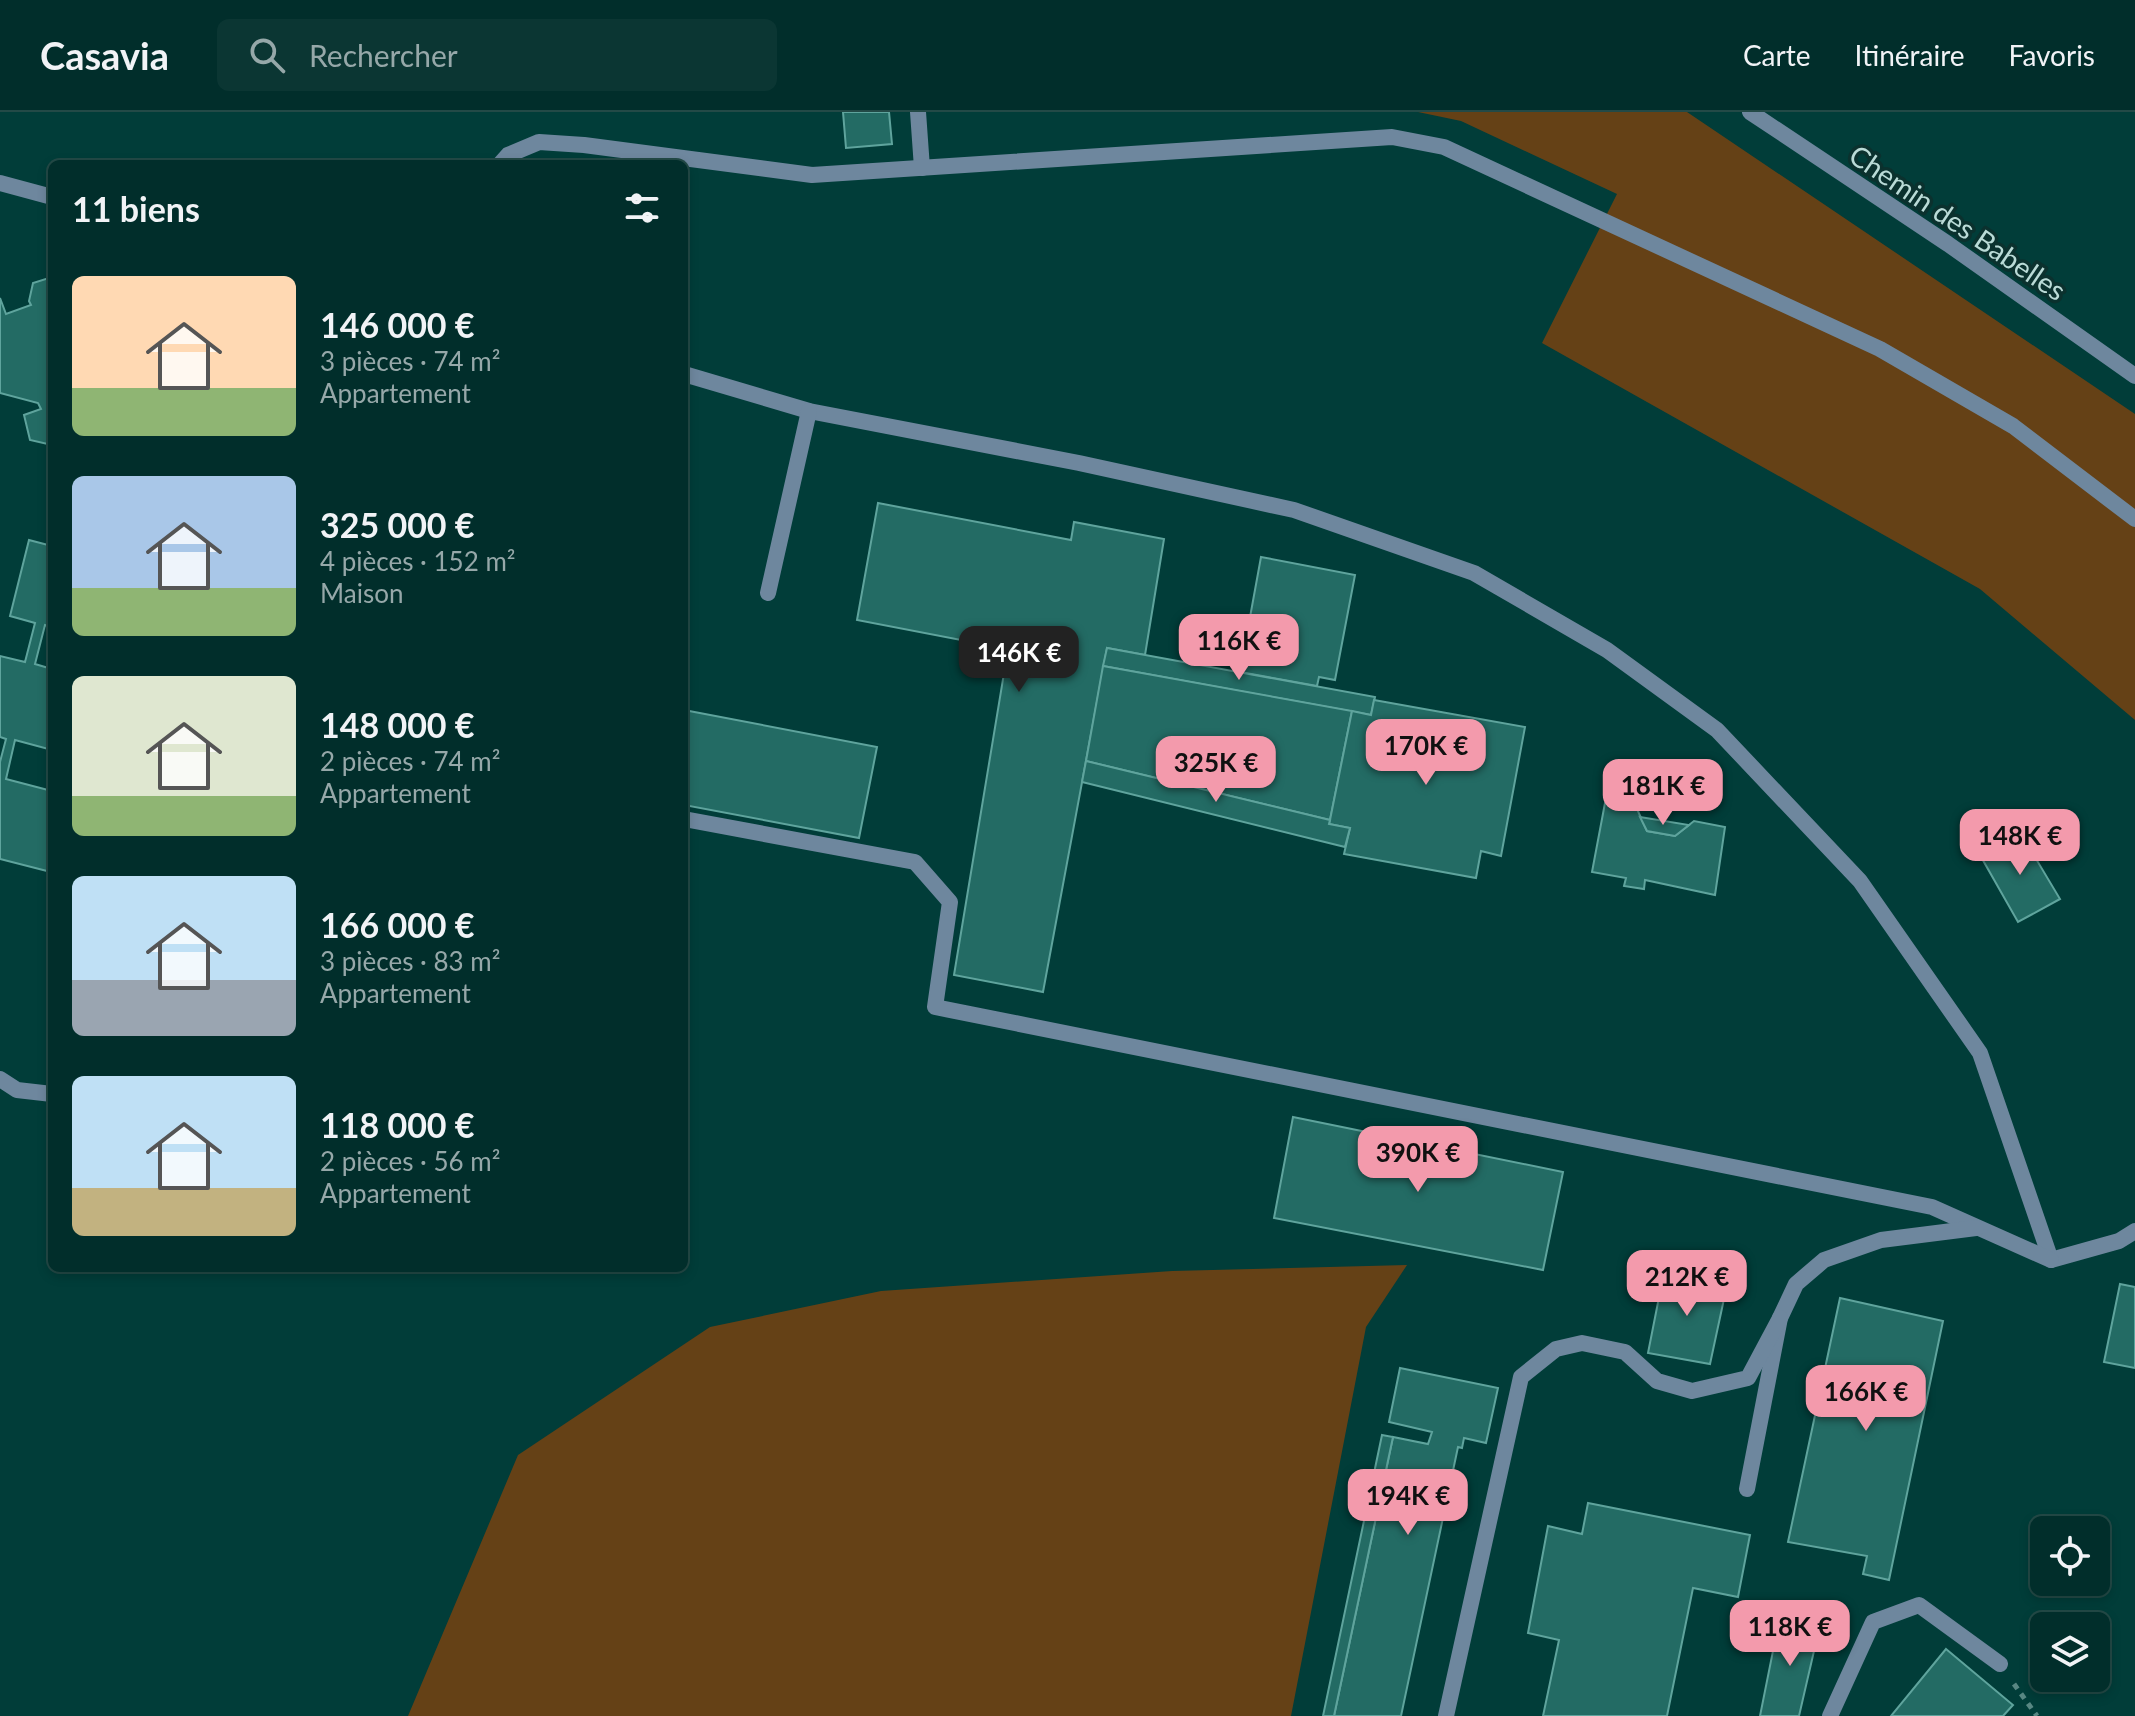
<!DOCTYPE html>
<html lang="fr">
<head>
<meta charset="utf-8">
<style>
	:root { --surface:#012e2b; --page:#0b3633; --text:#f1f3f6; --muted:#96a8a9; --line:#234a47; --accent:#f39aac }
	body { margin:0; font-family:Lato,sans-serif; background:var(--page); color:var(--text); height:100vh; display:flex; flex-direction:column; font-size:30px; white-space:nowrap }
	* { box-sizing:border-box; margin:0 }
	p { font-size:26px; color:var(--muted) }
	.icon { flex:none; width:44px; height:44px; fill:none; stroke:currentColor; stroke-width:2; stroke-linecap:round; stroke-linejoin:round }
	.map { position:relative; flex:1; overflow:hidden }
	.sheet { position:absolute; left:48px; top:48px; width:640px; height:1112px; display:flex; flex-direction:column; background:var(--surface); border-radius:12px; box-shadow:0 4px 12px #0003,0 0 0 2px var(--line) }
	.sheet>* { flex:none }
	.controls { position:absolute; left:2030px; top:1404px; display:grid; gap:16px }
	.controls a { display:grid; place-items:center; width:80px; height:80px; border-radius:12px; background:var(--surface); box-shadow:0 4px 12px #0003,0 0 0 2px var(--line); font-size:40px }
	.price { position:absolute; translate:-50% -68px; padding:0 18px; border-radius:16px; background:var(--accent); color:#111; font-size:26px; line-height:52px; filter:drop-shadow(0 2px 4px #0008) }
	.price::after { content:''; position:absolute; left:50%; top:48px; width:24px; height:18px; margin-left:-12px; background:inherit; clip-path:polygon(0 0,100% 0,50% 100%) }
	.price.on { background:#222; color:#fff }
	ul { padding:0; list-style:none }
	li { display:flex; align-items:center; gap:24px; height:200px; padding:0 24px }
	li span { display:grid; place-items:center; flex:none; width:224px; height:160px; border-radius:12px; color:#555 }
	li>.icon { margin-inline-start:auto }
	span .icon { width:96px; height:96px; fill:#fffc; stroke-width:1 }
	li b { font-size:34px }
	h2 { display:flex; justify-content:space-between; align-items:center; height:96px; padding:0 24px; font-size:34px }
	header { display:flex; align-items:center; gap:48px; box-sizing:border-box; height:112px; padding:0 40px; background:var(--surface); border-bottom:2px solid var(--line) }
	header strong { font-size:38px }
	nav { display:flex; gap:44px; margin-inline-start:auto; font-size:28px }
	.search { width:560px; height:72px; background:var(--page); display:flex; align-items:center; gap:20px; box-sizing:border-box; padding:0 28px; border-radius:12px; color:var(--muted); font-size:30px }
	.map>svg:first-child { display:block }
</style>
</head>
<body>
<header>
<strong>Casavia</strong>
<div class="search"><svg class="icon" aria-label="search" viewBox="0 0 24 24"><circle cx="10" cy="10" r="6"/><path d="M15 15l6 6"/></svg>Rechercher</div>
<nav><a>Carte</a><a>Itinéraire</a><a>Favoris</a></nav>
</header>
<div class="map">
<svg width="2135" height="1604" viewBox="0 0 2135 1604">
	<rect width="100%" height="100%" fill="#013d39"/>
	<g fill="#654116">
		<path d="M1418,0H1687L2135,302V608L1980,477L1542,231L1617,82L1461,9Z"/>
		<path d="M1407,1153L1366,1215L1291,1604H408L518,1343L710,1215L881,1179L1172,1159Z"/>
	</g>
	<g fill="#236b64" stroke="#5fa49d" stroke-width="2">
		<path d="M843,0H889L892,32L846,36Z"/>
		<path d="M52,165V333L30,328L24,303L41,297L38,291L0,281V186L6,202L31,193L29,189L33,171Z"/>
		<path d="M878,391L1071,428L1074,410L1164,427L1145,543L1107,536L1043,880L954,863L1008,537L857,508Z"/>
		<path d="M29,428L52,434V515L45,513L35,552L52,557V638L15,628L6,667L52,679V738L47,759L0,747V650L6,627L0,625V544L25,550L35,511L10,504Z"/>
		<path d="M1261,445L1355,463L1335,568L1319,565L1317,574L1240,560Z"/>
		<path d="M1107,536L1375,585L1371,603L1103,554Z"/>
		<path d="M1103,554L1352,599L1330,708L1086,649Z"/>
		<path d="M1374,588L1525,615L1501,744L1481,739L1476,766L1344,742L1350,716L1329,712L1330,708L1352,599L1371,603Z"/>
		<path d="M684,598L877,635L859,726L684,693Z"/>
		<path d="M1086,649L1330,708L1329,712L1350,716L1345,735L1082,670Z"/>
		<path d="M1605,691L1637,697L1647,719L1675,724L1694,709L1725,715L1715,783L1645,768L1644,777L1624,774L1626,766L1592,760Z"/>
		<path d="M1640,705L1689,713L1675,724L1647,719Z"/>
		<path d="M2020,720L2060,787L2018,810L1980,743Z"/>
		<path d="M1293,1005L1563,1060L1543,1158L1274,1106Z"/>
		<path d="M1664,1160L1727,1173L1710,1252L1648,1241Z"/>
		<path d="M2120,1172L2135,1175V1256L2104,1250Z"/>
		<path d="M1840,1186L1943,1209L1889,1468L1863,1462L1867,1444L1788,1430Z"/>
		<path d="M1400,1256L1498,1276L1486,1331L1464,1326L1462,1336L1458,1335L1401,1604H1334L1393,1325L1428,1332L1432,1320L1389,1310Z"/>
		<path d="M1382,1323L1393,1325L1334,1604H1323Z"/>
		<path d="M1588,1391L1750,1423L1738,1485L1693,1476L1667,1604H1543L1559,1528L1528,1521L1548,1414L1582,1422Z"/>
		<path d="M1780,1504L1820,1513L1799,1604H1760Z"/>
		<path d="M1946,1537L2013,1593L2003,1604H1891Z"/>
	</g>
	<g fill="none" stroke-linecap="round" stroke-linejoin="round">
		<path stroke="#588783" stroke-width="5" stroke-dasharray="6 6" stroke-linecap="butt" d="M2014,1572L2037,1604"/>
		<g stroke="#6e879e" stroke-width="16">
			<path d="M918,0L922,56"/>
			<path d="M500,52L508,43L539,30L584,33L812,63L1392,25L1444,35L1880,237L2013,314L2135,407"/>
			<path d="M684,262L809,299L1079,351L1294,398L1474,461L1607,538L1717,618L1860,769L1980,941L2051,1148L2119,1129L2135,1119"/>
			<path d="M768,481L809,299"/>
			<path d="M684,707L915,750L950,790L935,895L1932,1095L2051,1148"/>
			<path d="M0,967L17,978L52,982"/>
			<path d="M1747,1377L1780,1206L1796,1172L1824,1148L1881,1128L1976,1116"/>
			<path d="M1446,1604L1521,1265L1556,1237L1582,1231L1625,1240L1657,1269L1692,1279L1748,1266L1780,1206"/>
			<path d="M1830,1604L1873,1510L1919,1493L2000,1552"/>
		</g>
		<g stroke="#6e879e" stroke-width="16">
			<path d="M1750,0L1948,132L2135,264"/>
			<path d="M0,71L52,85"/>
		</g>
	</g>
	<g text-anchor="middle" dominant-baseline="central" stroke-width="7" stroke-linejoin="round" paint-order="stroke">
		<g font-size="28" fill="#badbd7" stroke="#0b312e">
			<text transform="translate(1958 110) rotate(34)">Chemin des Babelles</text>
		</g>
	</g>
</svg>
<div class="controls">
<a><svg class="icon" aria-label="locate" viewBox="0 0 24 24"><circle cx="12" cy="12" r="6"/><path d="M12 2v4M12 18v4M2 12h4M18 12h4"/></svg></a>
<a><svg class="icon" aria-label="layers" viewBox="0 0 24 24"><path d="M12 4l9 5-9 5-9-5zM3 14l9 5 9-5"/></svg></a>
</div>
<b class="price" style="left:1239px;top:570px">116K €</b>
<b class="price on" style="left:1019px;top:582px">146K €</b>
<b class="price" style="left:1426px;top:675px">170K €</b>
<b class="price" style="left:1216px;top:692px">325K €</b>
<b class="price" style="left:1663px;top:715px">181K €</b>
<b class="price" style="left:2020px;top:765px">148K €</b>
<b class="price" style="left:1418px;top:1082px">390K €</b>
<b class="price" style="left:1687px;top:1206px">212K €</b>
<b class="price" style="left:1866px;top:1321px">166K €</b>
<b class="price" style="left:1408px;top:1425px">194K €</b>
<b class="price" style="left:1790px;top:1556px">118K €</b>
<section class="sheet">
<h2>11 biens<svg class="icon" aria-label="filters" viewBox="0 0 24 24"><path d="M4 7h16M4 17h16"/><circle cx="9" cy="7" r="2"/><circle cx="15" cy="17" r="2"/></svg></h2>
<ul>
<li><span style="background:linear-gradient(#ffd9b3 70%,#8fb573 0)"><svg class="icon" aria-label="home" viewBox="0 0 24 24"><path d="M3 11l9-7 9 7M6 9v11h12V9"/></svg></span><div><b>146 000 €</b><p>3 pièces · 74 m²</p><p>Appartement</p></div></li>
<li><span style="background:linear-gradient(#a9c7e8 70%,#8fb573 0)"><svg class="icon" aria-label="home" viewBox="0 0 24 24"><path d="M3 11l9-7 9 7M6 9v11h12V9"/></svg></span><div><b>325 000 €</b><p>4 pièces · 152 m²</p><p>Maison</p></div></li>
<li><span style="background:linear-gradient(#dfe7d0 75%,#8fb573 0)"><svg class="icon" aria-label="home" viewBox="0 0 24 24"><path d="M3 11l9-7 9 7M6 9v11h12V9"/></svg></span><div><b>148 000 €</b><p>2 pièces · 74 m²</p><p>Appartement</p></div></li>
<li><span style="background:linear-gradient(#bfe0f5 65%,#9aa5b1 0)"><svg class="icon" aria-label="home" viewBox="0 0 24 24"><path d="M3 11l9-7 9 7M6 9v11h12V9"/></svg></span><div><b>166 000 €</b><p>3 pièces · 83 m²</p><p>Appartement</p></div></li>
<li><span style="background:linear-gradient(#bfe0f5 70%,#c2b280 0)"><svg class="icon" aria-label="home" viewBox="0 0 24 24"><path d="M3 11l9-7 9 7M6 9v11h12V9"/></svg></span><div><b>118 000 €</b><p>2 pièces · 56 m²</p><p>Appartement</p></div></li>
</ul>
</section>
</div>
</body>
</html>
